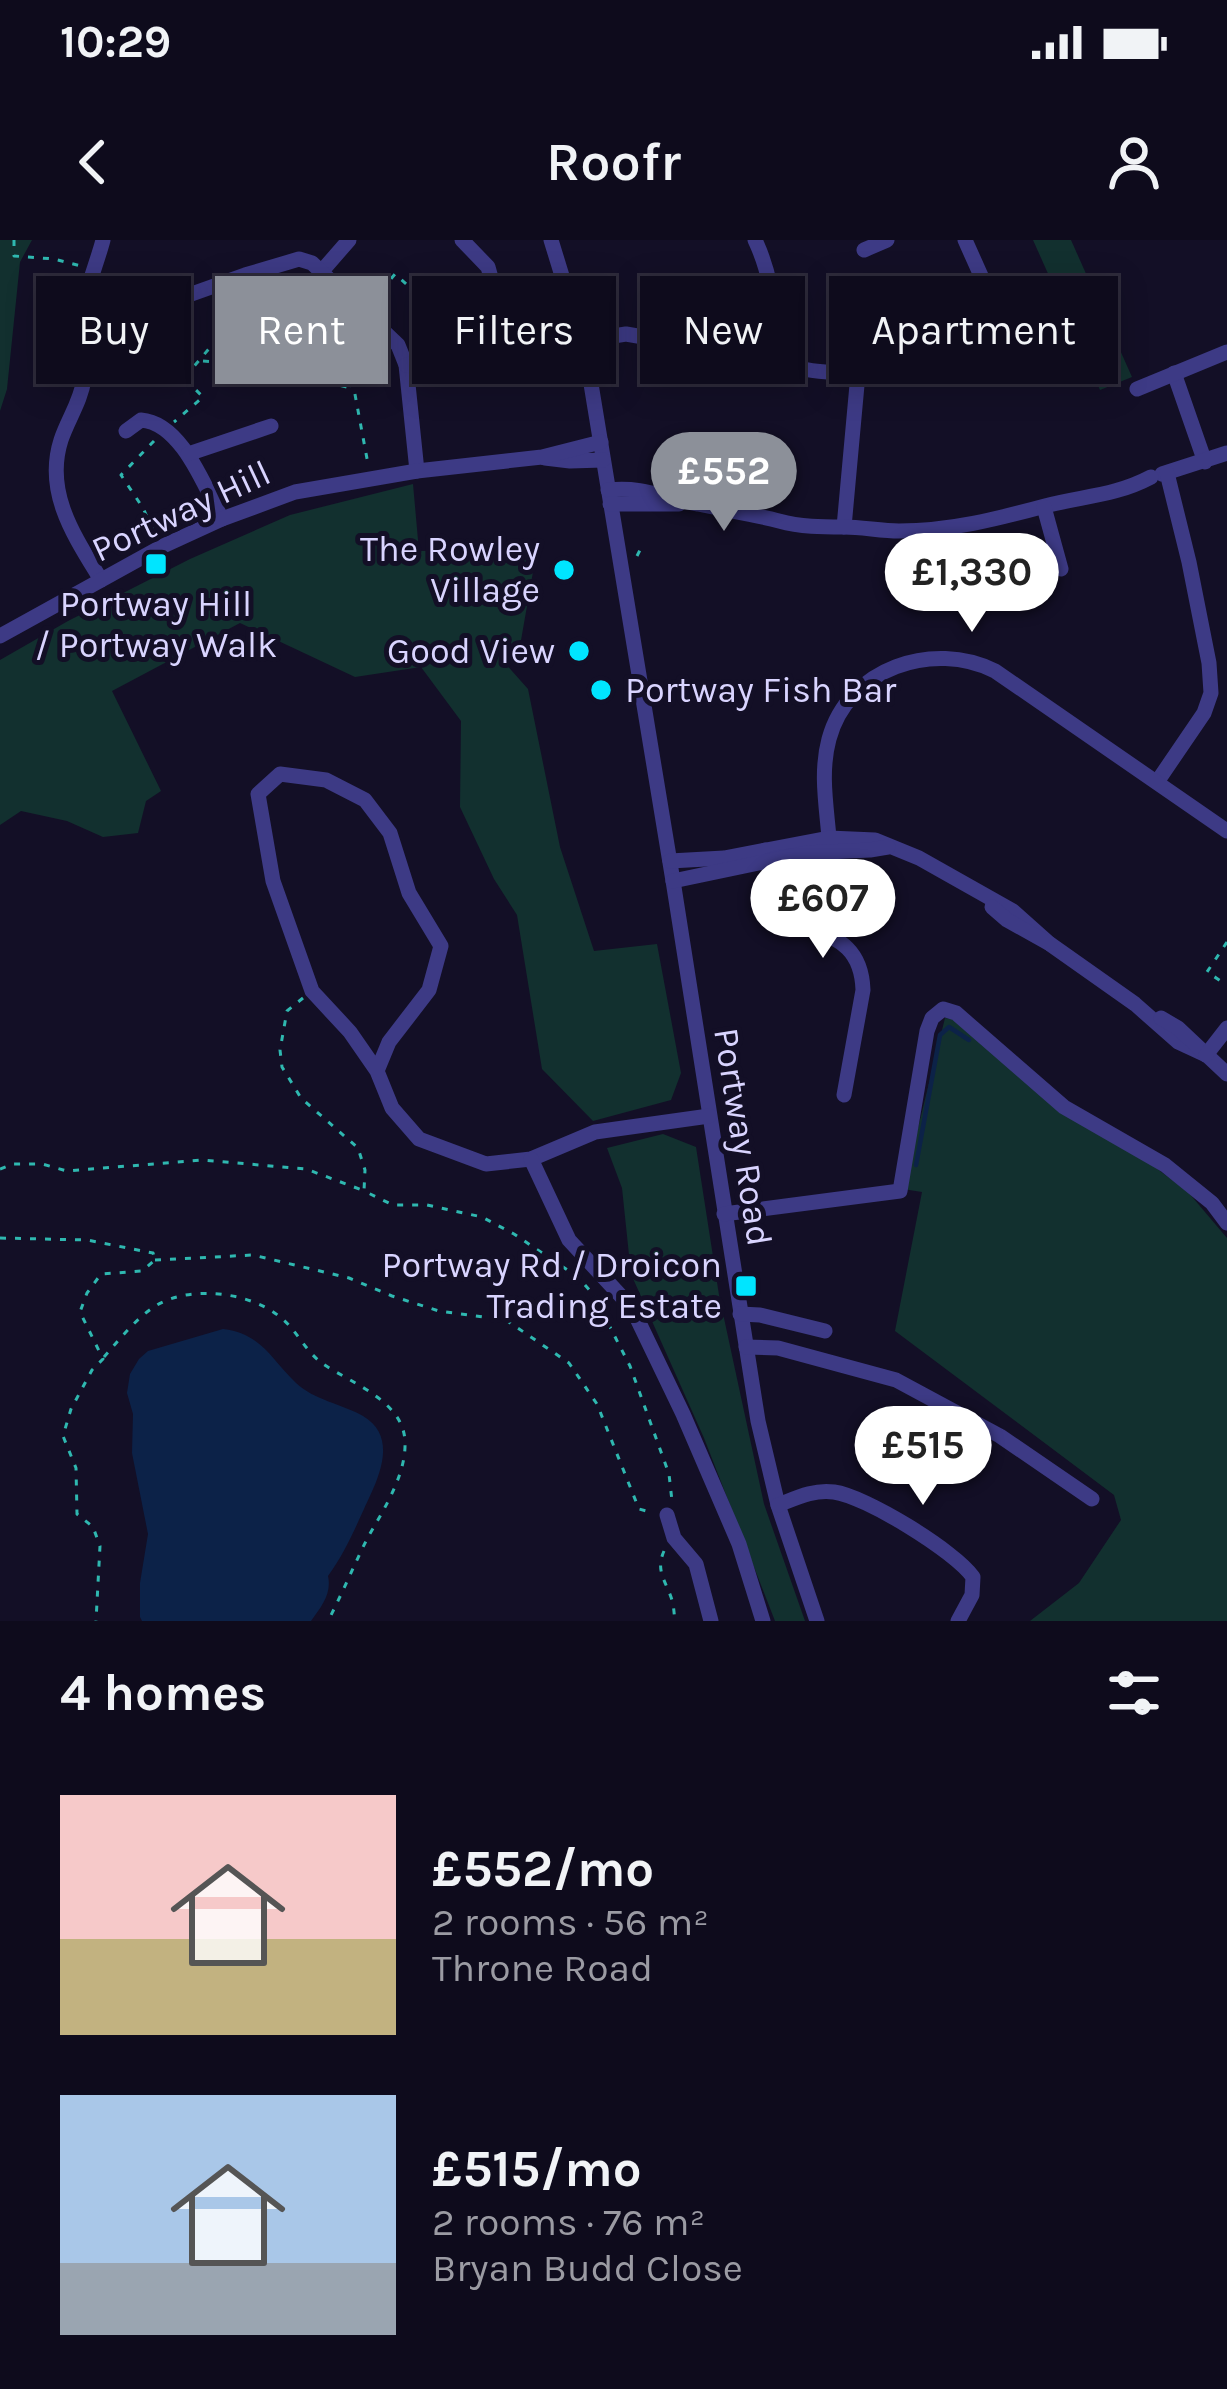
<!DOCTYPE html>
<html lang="en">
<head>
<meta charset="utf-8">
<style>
	:root { --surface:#0e0b1c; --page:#1c1929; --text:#f1f3f6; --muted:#9b9ba3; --line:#2e2b3b; --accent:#8c9099 }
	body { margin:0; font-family:Karla,sans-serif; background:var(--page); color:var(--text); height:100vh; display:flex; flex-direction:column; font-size:45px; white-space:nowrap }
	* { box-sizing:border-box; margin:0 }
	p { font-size:39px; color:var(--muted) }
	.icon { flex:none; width:66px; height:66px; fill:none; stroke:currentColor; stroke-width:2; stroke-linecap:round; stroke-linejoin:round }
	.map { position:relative; height:1381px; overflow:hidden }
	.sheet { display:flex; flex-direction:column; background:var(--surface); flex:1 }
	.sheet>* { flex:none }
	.guide { position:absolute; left:36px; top:36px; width:1155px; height:108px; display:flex; gap:24px }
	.price { position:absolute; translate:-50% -102px; padding:0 27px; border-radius:42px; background:#fff; color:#222; font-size:39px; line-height:78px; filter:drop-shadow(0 3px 6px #0008) }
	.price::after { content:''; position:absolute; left:50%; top:72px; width:36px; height:27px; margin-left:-18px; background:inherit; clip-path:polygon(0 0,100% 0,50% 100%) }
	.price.selected { background:var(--accent); color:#fff }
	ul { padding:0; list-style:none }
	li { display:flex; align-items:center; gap:36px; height:300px; padding:0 60px }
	li span { display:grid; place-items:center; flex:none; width:336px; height:240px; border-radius:0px; color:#555 }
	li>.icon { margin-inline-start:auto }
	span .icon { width:144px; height:144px; fill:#fffc; stroke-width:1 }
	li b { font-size:51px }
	h2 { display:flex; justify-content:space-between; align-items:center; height:144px; padding:0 60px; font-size:51px }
	.pill { padding:0 42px; border-radius:0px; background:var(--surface); box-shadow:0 6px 30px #0003,0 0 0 3px var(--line); font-size:42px; line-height:108px }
	.pill.selected { background:var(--accent); color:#fff }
	.status { display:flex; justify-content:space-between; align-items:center; height:84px; padding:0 60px; background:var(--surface); direction:ltr }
	.status svg { height:33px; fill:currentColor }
	header { display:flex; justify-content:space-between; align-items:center; height:156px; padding:0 60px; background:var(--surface); font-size:54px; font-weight:600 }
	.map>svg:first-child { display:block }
</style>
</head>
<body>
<div class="status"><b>10:29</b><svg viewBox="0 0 49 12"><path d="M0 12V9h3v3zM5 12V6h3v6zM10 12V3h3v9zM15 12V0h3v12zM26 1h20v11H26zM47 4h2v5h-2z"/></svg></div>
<header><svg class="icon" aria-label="back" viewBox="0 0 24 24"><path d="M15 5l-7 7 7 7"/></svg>Roofr<svg class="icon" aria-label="person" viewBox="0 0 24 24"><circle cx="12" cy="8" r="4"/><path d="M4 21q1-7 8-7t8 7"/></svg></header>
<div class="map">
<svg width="1227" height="1381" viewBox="0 0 1227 1381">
	<rect width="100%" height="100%" fill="#130f26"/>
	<g fill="#12302f">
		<path d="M0,0H32L20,22L7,149L0,171Z"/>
		<path d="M1033,0H1071L1132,137L1100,150Z"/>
		<path d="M413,244L419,311L537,309L520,406L505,423L528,449L560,607L594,711L657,704L681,833L671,860L593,881L542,829L517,675L494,639L460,567L461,481L421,427L355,437L240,383L112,451L161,551L146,561L138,593L103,597L67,581L21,571L0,585V420L68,381L190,319L290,275Z"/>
		<path d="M945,778L959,780L1188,952L1227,998V1381H1030L1079,1343L1121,1280L1114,1255L895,1091L922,952L903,949Z"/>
		<path d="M663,894L696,907L719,1055L764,1264L805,1381H775L704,1198L631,1034L622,948L607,908Z"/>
	</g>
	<path fill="#0c2248" d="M223,1089C262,1094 270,1118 296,1143C314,1160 342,1164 363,1176C400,1198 377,1241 364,1269C353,1293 344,1314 328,1336C332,1354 321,1367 311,1381H142L140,1377V1343L148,1294L132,1213L133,1174L127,1153L130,1134L139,1119L148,1111Z"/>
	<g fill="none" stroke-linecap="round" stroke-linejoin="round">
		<path stroke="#0c2248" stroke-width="4.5" d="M916,925L940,795L949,787L969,800"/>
		<g stroke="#2fb8b0" stroke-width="3" stroke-dasharray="6 9" stroke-linecap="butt">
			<path d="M14,0V16L54,19L81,26"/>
			<path d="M257,48L284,76"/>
			<path d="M98,58L114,68L203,157L174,182"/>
			<path d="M372,62L395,34L447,80L455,102"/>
			<path d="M516,102L565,90"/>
			<path d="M203,121L227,123L274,95L320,141L351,148"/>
			<path d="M185,137L213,104L285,77L354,149L368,224"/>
			<path d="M154,201L121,235L143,268L155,295"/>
			<path d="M637,316L642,306"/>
			<path d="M1227,702L1207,732L1227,745"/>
			<path d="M303,758L287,771L280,810L282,827L301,858L358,908L365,930L364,951L393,965H427L482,977L514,994L578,1037L593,1054L630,1126L669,1234L672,1261"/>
			<path d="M0,929L13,924H42L67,931L202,920L306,929L362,950"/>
			<path d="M0,998L87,1000L153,1013L155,1020L142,1031L101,1034L87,1053L80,1072L103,1119L92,1130L71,1169L63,1196L76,1228L77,1274L93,1287L100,1306L96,1381"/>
			<path d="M155,1020L253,1015L349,1038L392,1056L439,1071L506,1080L569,1123L597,1164L639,1269L654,1273"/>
			<path d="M104,1117C120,1099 136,1078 157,1065C191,1045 250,1052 280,1077C297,1090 304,1110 323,1124C353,1144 405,1162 405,1203C406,1235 383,1271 368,1297C354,1325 342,1354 328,1381"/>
			<path d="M664,1311C655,1331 666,1341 672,1360C674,1367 674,1374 675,1381"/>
		</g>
		<g stroke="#3d3a85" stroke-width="15">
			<path d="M551,0L582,101L591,144L674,647L758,1181L778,1265L817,1381"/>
			<path d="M755,0C773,38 775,76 781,117C797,135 834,131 858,134L844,287"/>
			<path d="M864,10L887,0"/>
			<path d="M322,31L349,0"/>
			<path d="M159,75L186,56L245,35L299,19L312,23L398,105L406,125L417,231"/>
			<path d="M582,101L626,94L655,99"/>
			<path d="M406,125L497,107L506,91L488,27L462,0"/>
			<path d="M1174,133L1205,222"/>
			<path d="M858,134L902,130L977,115L1000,107L1008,96L965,0"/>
			<path d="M1137,149L1227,112"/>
			<path d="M126,191L141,180C182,183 205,248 222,279"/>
			<path d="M188,214L271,186"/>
			<path d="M545,218L570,221L603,220"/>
			<path d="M1162,234L1227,213"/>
			<path d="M608,250C643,246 664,258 698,264C725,270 752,274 779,281C801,287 822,287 844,287C862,287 881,291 899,291C950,291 997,279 1045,266C1083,256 1115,256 1151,237"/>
			<path d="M610,264H679"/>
			<path d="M1044,267L1061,329"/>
			<path d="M101,340C75,297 44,253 61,200C68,179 81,161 84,139C87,120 81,101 82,82C83,54 96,27 103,0"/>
			<path d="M0,396L161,307L222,279L295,252L417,231L542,217L601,202"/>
			<path d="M1157,542L1204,473L1211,453L1209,423L1189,322L1167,233"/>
			<path d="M765,610L779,670C816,697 861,692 863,750L844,855"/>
			<path d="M830,611C828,573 819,536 829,499C848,428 933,400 995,431L1227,591"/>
			<path d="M670,621L724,618L829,598L875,600L919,618L1013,671L1050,704"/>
			<path d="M673,641L806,613L870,610L888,607"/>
			<path d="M992,667L1007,680L1050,704L1135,764L1178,802L1206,815"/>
			<path d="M1161,778L1178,788L1227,834"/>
			<path d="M1206,815L1227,788"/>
			<path d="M377,831L389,802L429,750L441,706L409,653L390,593L365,560L326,540L280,534L258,554L273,641L312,751L350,792L377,831L392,868L419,899L486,924L531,919L595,892L709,876"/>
			<path d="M531,919L569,1000L632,1068L683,1174L739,1304L763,1381"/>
			<path d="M724,974L900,951L927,791L932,778L943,769L956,773L1064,867L1165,925L1212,963L1227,983"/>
			<path d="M740,1074L760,1075L825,1091"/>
			<path d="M746,1107L778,1108L896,1140L1000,1196L1092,1259"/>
			<path d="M778,1265C796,1258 814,1249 834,1252C865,1256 955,1311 973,1337L972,1355L958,1381"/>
			<path d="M667,1275L674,1298L696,1324L711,1381"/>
		</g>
	</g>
	<g fill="#00e5ff" stroke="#130f26" stroke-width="4.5">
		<rect x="144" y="312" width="24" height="24" rx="6"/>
		<circle cx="564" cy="330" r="12"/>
		<circle cx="579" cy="411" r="12"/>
		<circle cx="601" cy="450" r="12"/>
		<rect x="734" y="1034" width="24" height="24" rx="6"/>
	</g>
	<g text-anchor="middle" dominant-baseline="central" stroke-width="10" stroke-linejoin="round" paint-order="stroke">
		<g font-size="36" fill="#d9d4ff" stroke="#130f26">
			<text transform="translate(181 271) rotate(-25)">Portway Hill</text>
			<text transform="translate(743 897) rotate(81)">Portway Road</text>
		</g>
		<g font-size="36" fill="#d9d4ff" stroke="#130f26" text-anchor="end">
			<text x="540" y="309">The Rowley<tspan x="540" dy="41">Village</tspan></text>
			<text x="156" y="364" text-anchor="middle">Portway Hill<tspan x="156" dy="41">/ Portway Walk</tspan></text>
			<text x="555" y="411">Good View</text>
			<text x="625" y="450" text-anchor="start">Portway Fish Bar</text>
			<text x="722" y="1025">Portway Rd / Droicon<tspan x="722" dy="41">Trading Estate</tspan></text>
		</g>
	</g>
</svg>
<b class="price selected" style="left:724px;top:294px">£552</b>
<b class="price" style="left:972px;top:395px">£1,330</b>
<b class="price" style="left:823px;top:721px">£607</b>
<b class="price" style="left:923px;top:1268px">£515</b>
<div class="guide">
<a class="pill">Buy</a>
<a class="pill selected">Rent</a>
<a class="pill">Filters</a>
<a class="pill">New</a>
<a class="pill">Apartment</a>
</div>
</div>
<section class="sheet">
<h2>4 homes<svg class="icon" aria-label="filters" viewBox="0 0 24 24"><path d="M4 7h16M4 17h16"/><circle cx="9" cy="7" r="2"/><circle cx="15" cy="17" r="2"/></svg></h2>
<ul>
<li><span style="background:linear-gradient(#f6c9c9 60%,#c2b280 0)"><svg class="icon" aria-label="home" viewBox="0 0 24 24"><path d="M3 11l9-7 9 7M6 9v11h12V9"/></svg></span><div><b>£552/mo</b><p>2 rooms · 56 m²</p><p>Throne Road</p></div></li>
<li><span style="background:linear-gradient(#a9c7e8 70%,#9aa5b1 0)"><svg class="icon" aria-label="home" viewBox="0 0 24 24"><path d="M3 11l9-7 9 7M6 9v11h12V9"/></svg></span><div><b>£515/mo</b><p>2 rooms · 76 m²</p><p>Bryan Budd Close</p></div></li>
</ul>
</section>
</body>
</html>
